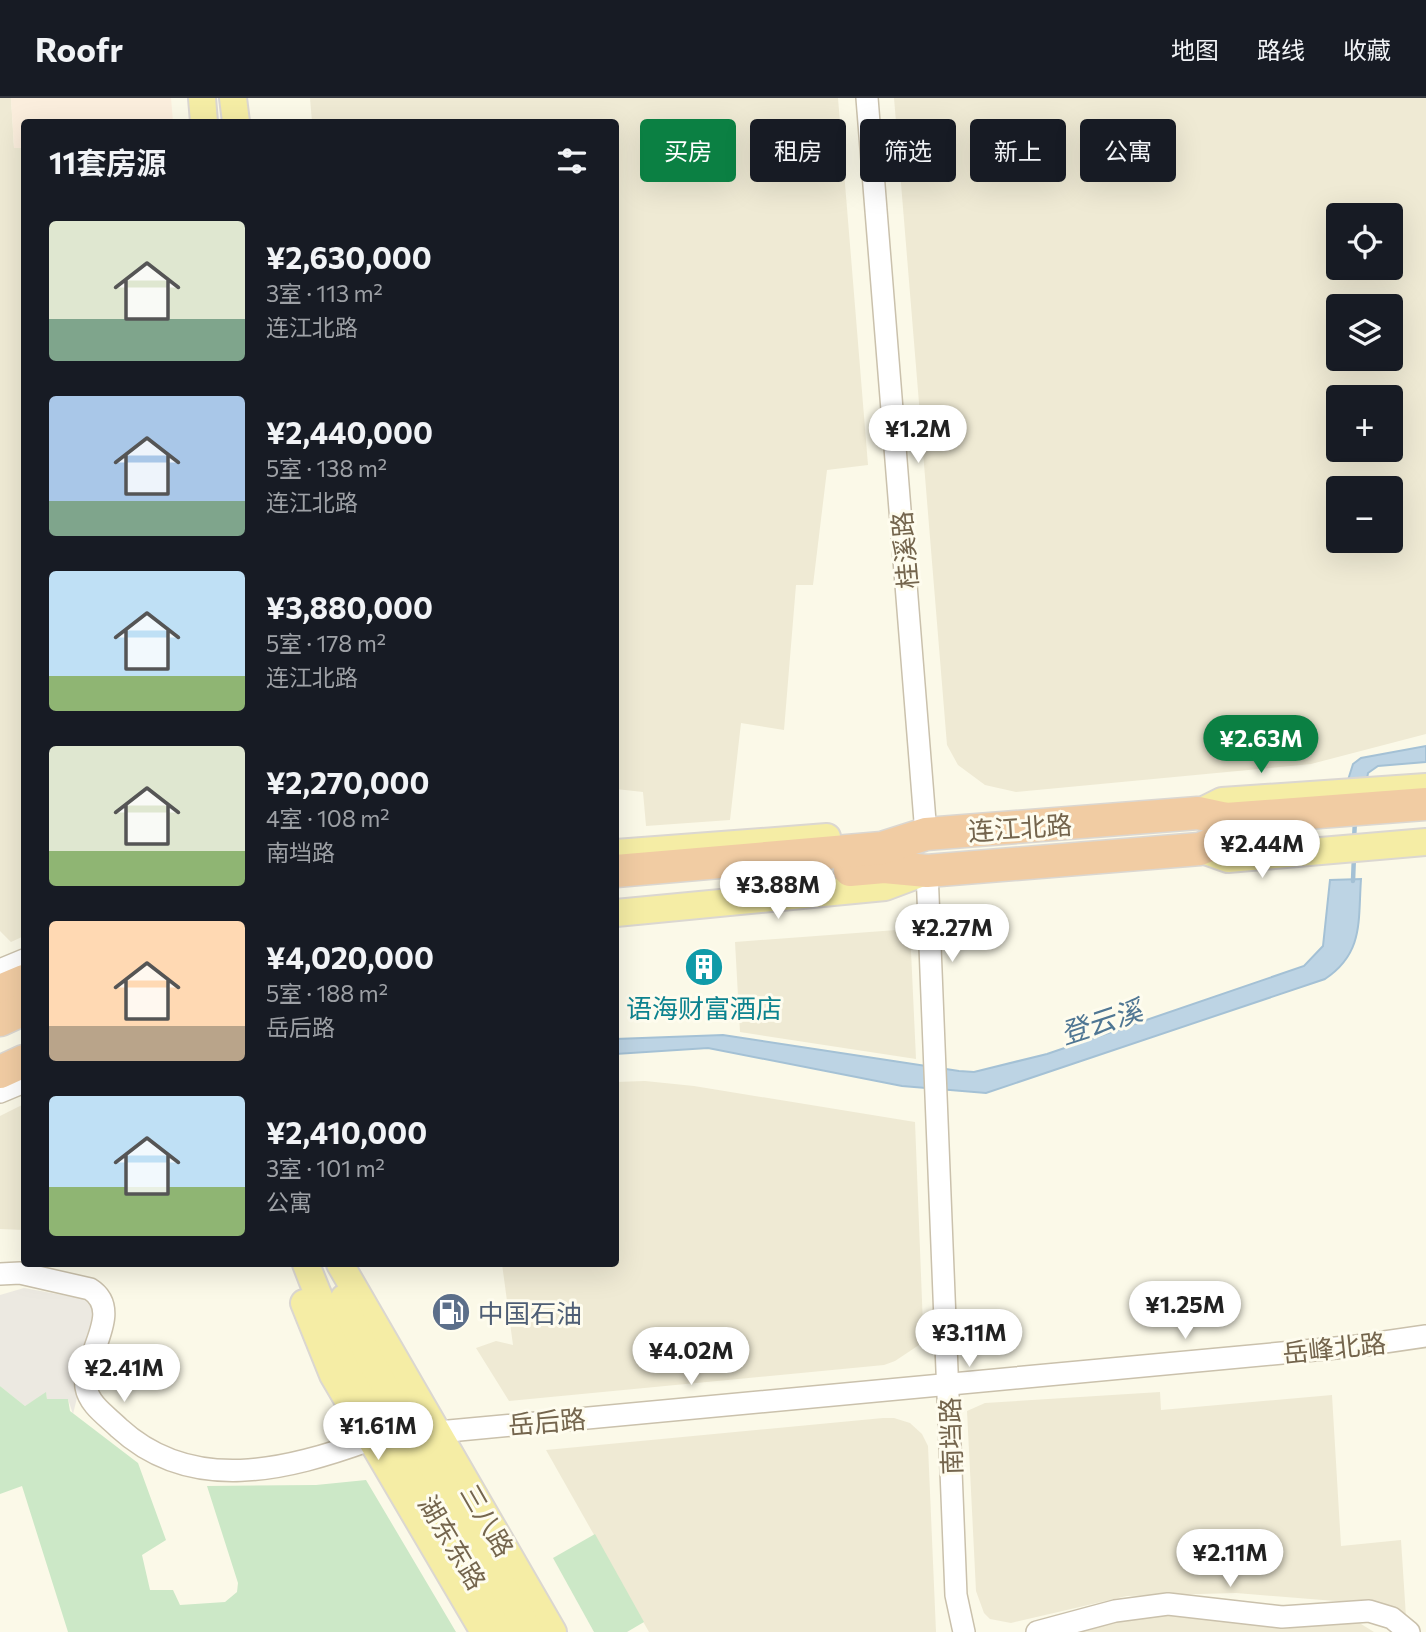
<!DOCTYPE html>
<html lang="zh">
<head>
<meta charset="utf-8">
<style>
	:root { --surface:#171b24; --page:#242831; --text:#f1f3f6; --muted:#9ea1a6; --line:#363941; --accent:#0b8043 }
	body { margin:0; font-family:Commissioner,"Noto Sans SC",sans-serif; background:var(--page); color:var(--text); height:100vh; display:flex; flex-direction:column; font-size:26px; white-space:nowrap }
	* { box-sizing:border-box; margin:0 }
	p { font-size:23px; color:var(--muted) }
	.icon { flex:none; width:38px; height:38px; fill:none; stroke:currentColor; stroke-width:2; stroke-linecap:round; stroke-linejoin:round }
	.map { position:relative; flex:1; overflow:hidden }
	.side { position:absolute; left:21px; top:21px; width:598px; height:1148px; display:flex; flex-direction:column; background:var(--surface); border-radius:7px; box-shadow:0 7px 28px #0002 }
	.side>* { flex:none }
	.banner { position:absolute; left:640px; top:21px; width:665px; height:63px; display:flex; gap:14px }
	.fabs { position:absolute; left:1326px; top:105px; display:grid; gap:14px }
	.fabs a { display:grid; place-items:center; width:77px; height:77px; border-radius:7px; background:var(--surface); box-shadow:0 7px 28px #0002; font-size:35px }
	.price { position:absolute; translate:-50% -60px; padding:0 16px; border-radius:24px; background:#fff; color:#222; font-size:23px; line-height:46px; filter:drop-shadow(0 2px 4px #0008) }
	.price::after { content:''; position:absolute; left:50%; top:42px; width:21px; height:16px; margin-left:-10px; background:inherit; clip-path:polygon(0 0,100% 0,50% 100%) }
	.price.current { background:var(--accent); color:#fff }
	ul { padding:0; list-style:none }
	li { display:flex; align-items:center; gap:21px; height:175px; padding:0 28px }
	li span { display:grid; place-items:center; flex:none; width:196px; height:140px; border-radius:7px; color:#555 }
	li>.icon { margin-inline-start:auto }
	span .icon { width:84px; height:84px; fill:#fffc; stroke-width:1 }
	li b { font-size:30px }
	h2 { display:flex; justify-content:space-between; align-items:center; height:84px; padding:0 28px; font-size:30px }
	.pill { padding:0 24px; border-radius:7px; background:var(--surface); box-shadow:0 7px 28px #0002; font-size:24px; line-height:63px }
	.pill.current { background:var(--accent); color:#fff }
	header { display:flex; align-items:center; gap:42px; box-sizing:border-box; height:98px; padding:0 35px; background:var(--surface); border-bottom:2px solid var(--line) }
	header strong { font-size:33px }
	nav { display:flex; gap:38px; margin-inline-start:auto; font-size:24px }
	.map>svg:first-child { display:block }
</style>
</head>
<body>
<header>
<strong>Roofr</strong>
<nav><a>地图</a><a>路线</a><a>收藏</a></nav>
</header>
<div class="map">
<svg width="1426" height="1534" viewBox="0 0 1426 1534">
	<rect width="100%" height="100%" fill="#fbf9e8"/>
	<g fill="#efead4" fill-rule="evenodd">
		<path d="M0,0H11L14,50H24V838L11,844L0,833Z"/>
		<path d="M310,0H838L868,367L827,372L813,487H796L784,632L741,625L730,722L646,728L643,694L616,691V24H312Z"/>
		<path d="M894,0H1426V636L1311,666L1016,694L985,687L958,667L947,647ZM1339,117H1391V170H1339ZM1339,208H1391V261H1339ZM1339,299H1391V352H1339ZM1339,390H1391V443H1339Z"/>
		<path d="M910,831L916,961L740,934L735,844Z"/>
		<path d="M645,983L694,988L915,1024L923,1228L919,1247L895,1263L884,1267L509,1303L476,1250L496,1243L513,1247L502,1166H616V984Z"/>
		<path d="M24,1006V1132L0,1131V1018Z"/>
		<path d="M1160,1294L1161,1312L1332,1297L1341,1448L1401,1442L1406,1519L1360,1505L1236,1495L1127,1498L1011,1525L990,1521L984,1515L976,1493L967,1313L985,1305Z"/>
		<path d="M883,1320H894L910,1325L922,1336L928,1348L936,1534H649L546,1352Z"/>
		<path d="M1142,1514L1353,1521L1374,1534H1057Z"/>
	</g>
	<path fill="#fbeedd" d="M11,0H171L173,24H24V50H14Z"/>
	<path fill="#ece9e1" d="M24,1190L90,1202L97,1219L73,1316L68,1301H47L46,1295L25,1308L0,1288V1197Z"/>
	<g fill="#cce8c7">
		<path d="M0,1288L25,1308L46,1294L47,1301H68L70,1313L138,1365L166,1442L142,1457L150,1492H173L180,1507L225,1504L237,1494L238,1485L207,1388L316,1387L366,1382L456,1534H68L22,1388L0,1396Z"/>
		<path d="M595,1436L644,1524L627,1534H594L553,1460Z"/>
	</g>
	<g fill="#bdd4e4" stroke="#a4c1d5" stroke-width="2">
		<path d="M1426,648V664L1378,668L1368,675L1366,687L1348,682L1353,666L1361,660Z"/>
		<path d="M1361,781C1358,823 1364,855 1325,881L986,995L902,988L708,950L616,956V941L723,937L959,973L974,974L1047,956L1304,868L1323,848L1330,782Z"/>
	</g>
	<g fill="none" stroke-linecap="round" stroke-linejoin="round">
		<g stroke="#a4c1d5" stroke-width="4.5">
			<path d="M1354,742L1355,722"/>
			<path d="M1353,783L1354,757"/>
		</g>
		<g stroke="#cac1ac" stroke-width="24">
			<g id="minor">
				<path d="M867,0L926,736"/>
				<path d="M927,773L956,1497L964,1534"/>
				<path d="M0,872L24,862"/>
				<path d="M0,994L24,984"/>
				<path d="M0,1176L20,1175L90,1191C125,1213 82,1259 86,1289C89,1307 107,1318 119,1330C192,1397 287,1372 370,1342"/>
				<path d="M438,1334L1357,1248L1426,1238"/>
				<path d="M1037,1534L1115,1513L1168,1506L1282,1519L1369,1513L1392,1520L1409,1534"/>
			</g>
		</g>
		<g stroke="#dbd7d1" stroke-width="30">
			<g id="major">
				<path d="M202,0L204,24"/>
				<path d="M233,0L236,24"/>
				<path d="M1198,715L1222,703L1426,689"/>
				<path d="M1200,751L1228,761L1426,744"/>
				<path d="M616,755L827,739"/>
				<path d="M616,815L885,789L925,774"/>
				<path d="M306,1166C355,1297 436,1414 507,1534"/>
				<path d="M340,1166L553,1534"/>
				<path d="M344,1200L348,1215L375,1271L530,1534"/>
				<path d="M304,1205L333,1277L484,1534"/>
			</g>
		</g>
		<g stroke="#dbd7d1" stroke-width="35">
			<g id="highway">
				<path d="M850,772L884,769L927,773L1200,751L1227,740L1261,738"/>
				<path d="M616,773L882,750L926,736L1198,715L1226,721L1426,706"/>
				<path d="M0,893L24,883"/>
				<path d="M0,922L24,911"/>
				<path d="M0,974L24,963"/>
			</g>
		</g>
		<use href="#minor" stroke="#fff" stroke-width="21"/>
		<use href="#major" stroke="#f5eda5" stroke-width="26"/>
		<use href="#highway" stroke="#f1cca3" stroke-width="32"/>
	</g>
	<defs>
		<g id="building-disc" transform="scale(2.0125)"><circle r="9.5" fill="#0f9aa8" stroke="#fefcee"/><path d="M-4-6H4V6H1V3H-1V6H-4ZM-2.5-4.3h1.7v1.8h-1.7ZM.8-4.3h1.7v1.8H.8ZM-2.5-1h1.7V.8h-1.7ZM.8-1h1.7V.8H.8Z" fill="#fff"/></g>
		<g id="fuel-disc" transform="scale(2.0125)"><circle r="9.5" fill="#5c6f8a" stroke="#fefcee"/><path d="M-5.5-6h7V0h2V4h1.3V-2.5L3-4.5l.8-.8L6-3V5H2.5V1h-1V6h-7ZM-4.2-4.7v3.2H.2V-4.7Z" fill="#fff"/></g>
	</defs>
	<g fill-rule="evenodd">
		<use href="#building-disc" x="704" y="869"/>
		<use href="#fuel-disc" x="451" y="1214"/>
	</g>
	<g text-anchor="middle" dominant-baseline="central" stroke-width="6" stroke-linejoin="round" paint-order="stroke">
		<g font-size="26" fill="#74654d" stroke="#fefcee">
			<text transform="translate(904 452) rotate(-95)">桂溪路</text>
			<text transform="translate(1020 729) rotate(-4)">连江北路</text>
			<text transform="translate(1334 1249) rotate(-6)">岳峰北路</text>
			<text transform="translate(547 1323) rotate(-5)">岳后路</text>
			<text transform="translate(950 1338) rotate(-92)">南垱路</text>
			<text transform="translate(488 1422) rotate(60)">三八路</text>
			<text transform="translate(453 1444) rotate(59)">湖东东路</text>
		</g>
		<g font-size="26" fill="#0d838f" stroke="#fefcee">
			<text x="704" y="909">语海财富酒店</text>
		</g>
		<g font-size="26" fill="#4e5e75" stroke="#fefcee" text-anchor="start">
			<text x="478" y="1214">中国石油</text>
		</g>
		<g font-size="28" font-style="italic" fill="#4f7693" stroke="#fefcee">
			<text transform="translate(1101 923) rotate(-18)">登云溪</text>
		</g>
	</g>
</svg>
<div class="fabs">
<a><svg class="icon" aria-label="locate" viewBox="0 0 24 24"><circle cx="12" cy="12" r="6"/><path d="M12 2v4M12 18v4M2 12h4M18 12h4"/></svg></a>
<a><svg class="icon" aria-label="layers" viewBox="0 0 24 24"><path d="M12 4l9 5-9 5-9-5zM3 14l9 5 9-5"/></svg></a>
<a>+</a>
<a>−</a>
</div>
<b class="price" style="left:918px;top:367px">¥1.2M</b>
<b class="price current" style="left:1261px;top:677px">¥2.63M</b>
<b class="price" style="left:1262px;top:782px">¥2.44M</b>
<b class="price" style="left:778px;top:823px">¥3.88M</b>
<b class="price" style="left:952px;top:866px">¥2.27M</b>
<b class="price" style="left:1185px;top:1243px">¥1.25M</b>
<b class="price" style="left:969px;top:1271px">¥3.11M</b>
<b class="price" style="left:691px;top:1289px">¥4.02M</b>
<b class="price" style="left:124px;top:1306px">¥2.41M</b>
<b class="price" style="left:378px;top:1364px">¥1.61M</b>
<b class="price" style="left:1230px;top:1491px">¥2.11M</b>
<div class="banner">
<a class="pill current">买房</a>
<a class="pill">租房</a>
<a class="pill">筛选</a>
<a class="pill">新上</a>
<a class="pill">公寓</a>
</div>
<section class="side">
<h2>11套房源<svg class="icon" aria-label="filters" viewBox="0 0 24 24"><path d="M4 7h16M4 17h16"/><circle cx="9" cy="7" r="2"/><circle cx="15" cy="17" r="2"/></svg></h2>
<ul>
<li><span style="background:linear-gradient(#dfe7d0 70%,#7fa58c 0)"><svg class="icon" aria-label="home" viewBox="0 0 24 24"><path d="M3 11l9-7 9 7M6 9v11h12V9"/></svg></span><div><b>¥2,630,000</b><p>3室 · 113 m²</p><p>连江北路</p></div></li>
<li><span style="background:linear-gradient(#a9c7e8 75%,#7fa58c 0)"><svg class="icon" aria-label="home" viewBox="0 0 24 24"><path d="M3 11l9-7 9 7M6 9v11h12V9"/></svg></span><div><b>¥2,440,000</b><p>5室 · 138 m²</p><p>连江北路</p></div></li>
<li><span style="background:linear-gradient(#bfe0f5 75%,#8fb573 0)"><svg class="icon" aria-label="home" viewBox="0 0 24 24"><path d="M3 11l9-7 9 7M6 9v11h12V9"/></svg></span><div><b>¥3,880,000</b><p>5室 · 178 m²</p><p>连江北路</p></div></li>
<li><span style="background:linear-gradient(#dfe7d0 75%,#8fb573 0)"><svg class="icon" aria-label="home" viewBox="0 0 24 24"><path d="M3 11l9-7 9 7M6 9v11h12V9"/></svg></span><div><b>¥2,270,000</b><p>4室 · 108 m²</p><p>南垱路</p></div></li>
<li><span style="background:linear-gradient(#ffd9b3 75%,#b9a48a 0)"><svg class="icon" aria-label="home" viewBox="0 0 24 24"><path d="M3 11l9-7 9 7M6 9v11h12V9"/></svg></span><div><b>¥4,020,000</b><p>5室 · 188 m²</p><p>岳后路</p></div></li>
<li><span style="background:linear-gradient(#bfe0f5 65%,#8fb573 0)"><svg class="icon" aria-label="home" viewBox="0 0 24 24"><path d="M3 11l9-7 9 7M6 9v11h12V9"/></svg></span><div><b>¥2,410,000</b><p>3室 · 101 m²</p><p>公寓</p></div></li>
</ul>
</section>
</div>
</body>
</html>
